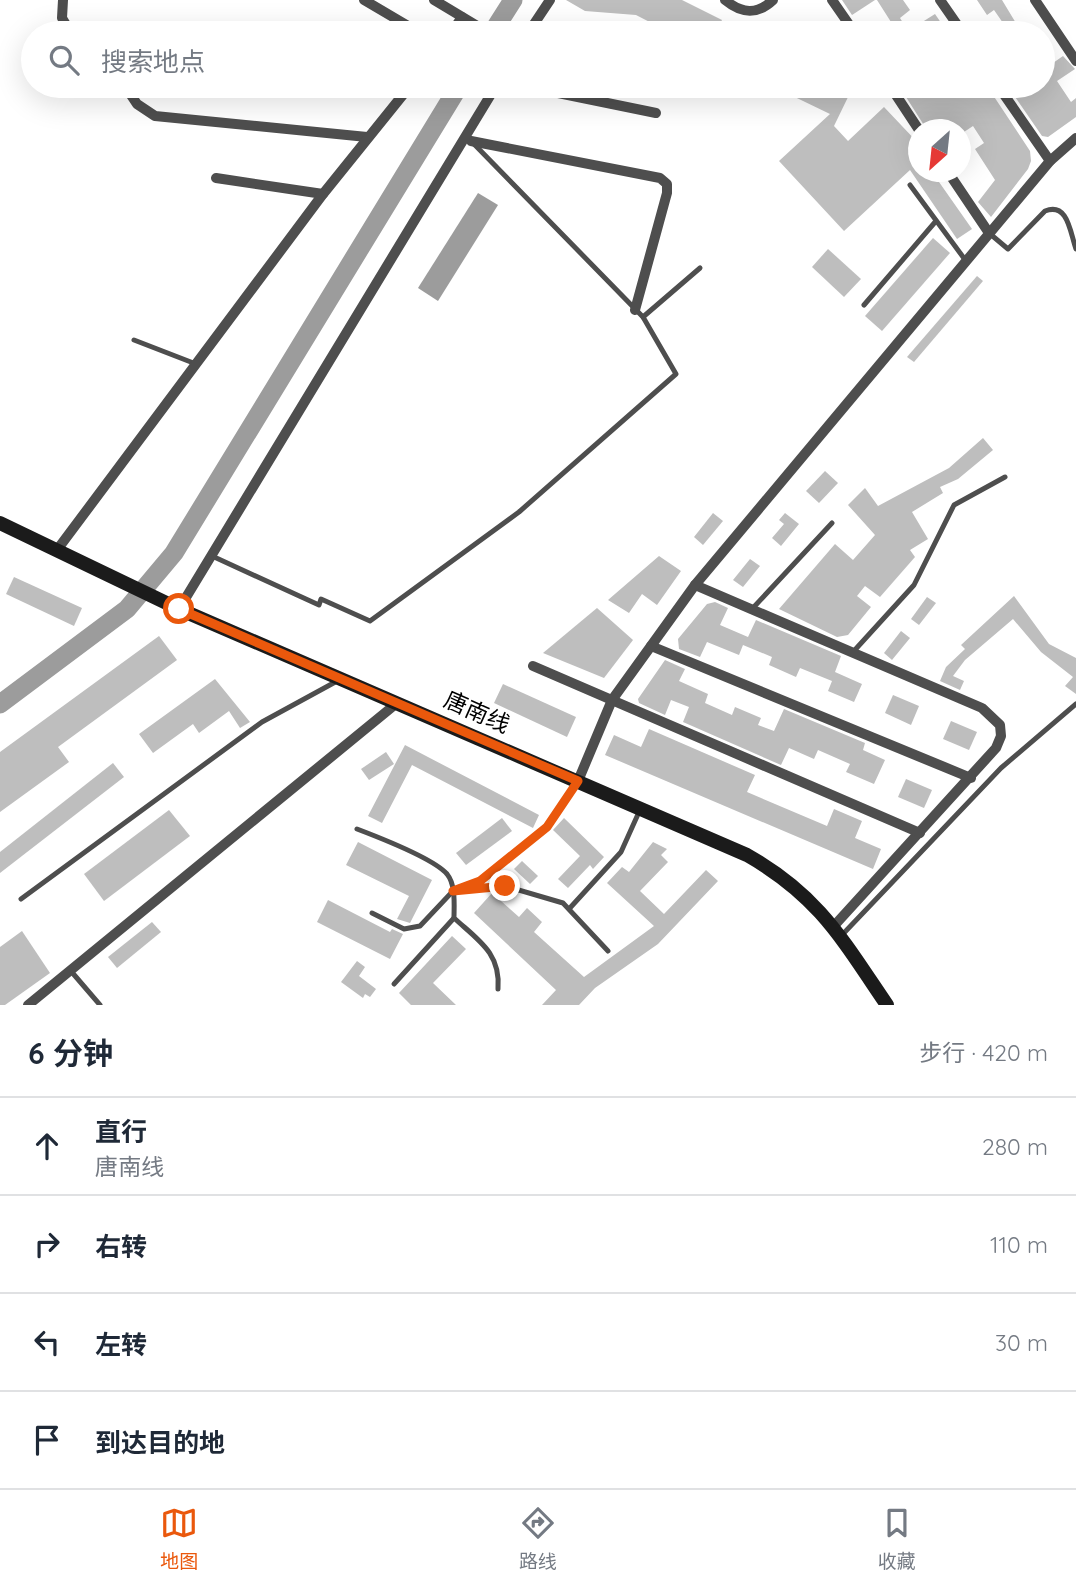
<!DOCTYPE html>
<html lang="zh">
<head>
<meta charset="utf-8">
<style>
  :root { --surface:#fff; --page:#f2f2f3; --text:#1f2937; --muted:#747a83; --line:#e0e1e3; --accent:#ea580c }
  body { margin:0; font-family:Quicksand,"Noto Sans SC",sans-serif; background:var(--page); color:var(--text) }
  .compass { position:absolute; left:908px; top:119px; width:63px; height:63px; border-radius:50%; background:var(--surface); box-shadow:0 7px 28px #0002; rotate:207deg }
  .stop { position:absolute; width:21px; height:21px; margin:-16px; border:5px solid #ea580c; border-radius:50%; background:#fff }
  .stop.end { background:#ea580c; border-color:#fff; box-shadow:0 2px 7px #0008 }
  .list { margin:0; padding:0; list-style:none }
  h2 { display:flex; justify-content:space-between; align-items:center; height:91px; margin:0; padding:0 28px; font-size:30px }
  h2 small { font-size:23px; font-weight:400; color:var(--muted) }
  .list li { display:grid; grid-template-columns:46px 1fr auto; gap:21px; align-items:center; box-sizing:border-box; height:98px; padding:0 28px; border-top:2px solid var(--line) }
  .list b { display:block; font-size:26px; white-space:nowrap }
  .list p { margin:0; font-size:23px; white-space:nowrap; color:var(--muted) }
  .list em { font-size:23px; font-style:normal; color:var(--muted) }
  .icon { flex:none; width:38px; height:38px; fill:none; stroke:currentColor; stroke-width:2; stroke-linecap:round; stroke-linejoin:round }
  .map { position:relative; flex:none; width:1076px; height:1005px; overflow:hidden }
  .search { position:absolute; background:var(--surface); box-shadow:0 7px 28px #0002; left:21px; right:21px; top:21px; height:77px; display:flex; align-items:center; gap:18px; box-sizing:border-box; padding:0 24px; border-radius:38px; color:var(--muted); font-size:26px }
  .sheet { height:483px; background:var(--surface) }
  nav { display:flex; justify-content:space-around; align-items:center; box-sizing:border-box; height:98px; border-top:2px solid var(--line); background:var(--surface); font-size:19px; color:var(--muted) }
  nav a { display:grid; justify-items:center; gap:4px }
  nav .on { color:var(--accent) }
  .map>svg:first-child { display:block }
  .water { fill:#9c9c9c }
  .lines { fill:none; stroke-linecap:round; stroke-linejoin:round }
  .river { stroke:#9c9c9c; stroke-width:19 }
  .building { fill:#bebebe }
  .lane { stroke:#4e4e4e; stroke-width:5 }
  .street { stroke:#4e4e4e; stroke-width:10 }
  .secondary { stroke:#1b1b1b; stroke-width:14 }
  .route { stroke:#ea580c; stroke-width:9 }
  .labels { text-anchor:middle; stroke-width:5; stroke-linejoin:round; paint-order:stroke }
  .street-label { font-size:23px; fill:#000; stroke:#fff }
</style>
</head>
<body>
<div class="map">
<svg width="1076" height="1005" viewBox="0 0 1076 1005">
  <rect width="100%" height="100%" fill="#fff"/>
  <polygon class="water" points="478,193 498,205 438,301 418,288"/>
  <g class="lines">
    <g class="river">
      <polyline points="492,33 513,0"/>
      <polyline points="0,704 127,609 174,553 459,86"/>
    </g>
  </g>
  <g class="building">
    <polygon points="566,0 682,0 722,20 715,33 671,33 636,15 585,11"/>
    <polygon points="842,0 875,0 852,15"/>
    <polygon points="877,0 903,0 910,10 900,18 908,31 935,14 948,33 898,33"/>
    <polygon points="977,0 1002,0 1022,33 1010,33 994,10 987,15"/>
    <polygon points="1063,56 1075,69 1057,81 1071,102 1076,98 1076,117 1048,137 1042,136 1011,91 1019,86 1043,86 1043,70"/>
    <polygon points="772,86 830,86 849,95 834,126 848,141 884,107 919,144 919,172 932,172 972,229 957,239 910,170 844,231 779,161 830,114"/>
    <polygon points="899,86 987,86 1030,151 1031,161 1028,169 991,217 978,202 995,180 975,149 984,143 973,126 961,134 961,130 927,130"/>
    <polygon points="933,238 950,253 882,331 865,316"/>
    <polygon points="828,249 861,279 844,297 812,267"/>
    <polygon points="977,276 983,281 914,362 907,357"/>
    <polygon points="983,438 993,450 958,479 940,487 943,493 912,512 928,539 910,550 915,557 880,597 865,586 857,596 871,607 848,635 837,637 779,609 835,544 853,560 875,535 848,505 865,488 878,506 949,468"/>
    <polygon points="825,471 838,483 819,503 806,491"/>
    <polygon points="713,513 723,521 703,545 694,537"/>
    <polygon points="785,513 799,524 781,546 772,538 784,524 779,520"/>
    <polygon points="659,556 681,571 657,605 642,594 629,613 608,600"/>
    <polygon points="750,559 760,566 743,587 733,580"/>
    <polygon points="14,577 82,608 74,626 6,594"/>
    <polygon points="1014,596 1049,644 1076,658 1076,694 1065,686 1073,677 1041,652 1013,619 965,660 953,676 964,681 960,690 940,681 946,667 965,649 961,645"/>
    <polygon points="927,597 936,603 919,625 911,619"/>
    <polygon points="715,602 728,608 720,625 748,637 756,620 841,656 835,672 862,684 854,702 828,691 832,681 800,668 796,677 769,665 772,657 743,645 739,655 707,642 700,657 679,649 678,639 707,604"/>
    <polygon points="597,608 633,640 604,678 543,653"/>
    <polygon points="901,631 910,638 892,660 884,653"/>
    <polygon points="159,636 177,660 58,747 69,762 0,812 0,752"/>
    <polygon points="665,660 685,669 679,681 708,694 705,703 732,715 735,707 761,718 758,725 774,731 784,709 865,743 863,750 885,760 874,784 846,772 850,764 818,750 814,759 789,748 781,765 683,722 689,707 671,700 665,715 639,703 638,699"/>
    <polygon points="215,679 250,722 240,728 229,711 199,733 193,724 153,753 139,734"/>
    <polygon points="503,684 576,717 567,737 494,703"/>
    <polygon points="893,695 919,706 911,725 885,713"/>
    <polygon points="951,721 977,732 969,750 943,739"/>
    <polygon points="649,729 755,775 747,792 827,826 834,809 862,821 855,838 881,849 873,869 605,755 614,735 641,747"/>
    <polygon points="405,745 539,815 533,828 412,765 382,823 368,816"/>
    <polygon points="386,752 394,764 369,780 361,769"/>
    <polygon points="113,763 124,777 0,873 0,852"/>
    <polygon points="906,779 932,790 924,808 898,797"/>
    <polygon points="169,810 190,836 104,901 84,874"/>
    <polygon points="502,818 512,831 466,865 456,853"/>
    <polygon points="564,818 604,857 593,869 590,865 568,888 558,879 580,856 553,830"/>
    <polygon points="358,842 432,880 410,923 397,919 409,896 346,865"/>
    <polygon points="653,842 667,849 661,855 668,862 640,891 664,914 706,870 718,881 658,944 595,988 579,1005 542,1005 556,990 474,913 492,893 519,917 527,908 542,922 534,932 584,977 654,926 607,883 622,867 629,872"/>
    <polygon points="522,861 538,876 530,884 514,869"/>
    <polygon points="328,900 390,932 392,929 403,934 390,959 317,922"/>
    <polygon points="152,922 161,932 117,968 108,957"/>
    <polygon points="22,931 50,973 5,1005 0,1005 0,947"/>
    <polygon points="452,936 466,949 433,983 456,1005 411,1005 399,993"/>
    <polygon points="357,961 365,967 359,976 376,989 370,997 365,994 363,998 341,982"/>
  </g>
  <g class="lines">
    <g class="lane">
      <polyline points="910,185 966,261"/>
      <path d="M989 233 1008 249 1045 211C1068 202 1070 232 1076 249"/>
      <polyline points="864,305 936,221"/>
      <polyline points="643,317 700,268"/>
      <polyline points="134,340 196,364"/>
      <polyline points="212,556 319,605 321,599 370,621 519,512 676,374 643,317 473,143"/>
      <polyline points="752,609 832,523"/>
      <polyline points="853,652 914,585 954,505 1005,477"/>
      <path d="M357 829C378 837 433 858 447 874 456 885 454 905 454 918 478 940 501 953 498 989"/>
      <polyline points="460,890 505,886 563,903 608,951"/>
      <polyline points="21,899 262,722 339,680"/>
      <polyline points="569,909 621,852 639,812"/>
      <polyline points="372,913 404,929 420,926 453,891 480,881 547,827 576,784"/>
      <polyline points="842,935 1001,768 1076,704"/>
      <polyline points="70,970 100,1005"/>
      <polyline points="394,984 454,918"/>
    </g>
    <g class="street">
      <polyline points="63,0 62,18 71,33"/>
      <polyline points="364,0 420,33"/>
      <polyline points="434,0 489,33"/>
      <path d="M725 0C742 14 757 15 773 0"/>
      <polyline points="832,0 855,33"/>
      <polyline points="940,0 963,33"/>
      <polyline points="1035,0 1076,61"/>
      <polyline points="532,28 568,33"/>
      <polyline points="451,33 462,17"/>
      <polyline points="528,33 550,0"/>
      <polyline points="572,33 603,31"/>
      <polyline points="125,86 137,104 155,116 367,137"/>
      <polyline points="524,86 656,113"/>
      <polyline points="890,86 919,130"/>
      <polyline points="998,86 1050,161"/>
      <polyline points="471,141 660,178 667,184 667,193 635,310"/>
      <polyline points="948,172 989,233"/>
      <polyline points="216,178 323,194"/>
      <polyline points="57,550 323,194 410,86"/>
      <polyline points="695,585 982,708 1000,725 1001,736 996,748 833,927"/>
      <polyline points="179,609 496,86"/>
      <polyline points="651,646 971,778"/>
      <polyline points="533,666 920,833"/>
      <polyline points="578,781 612,700 695,585 1050,161 1076,138"/>
      <polyline points="28,1005 397,703"/>
    </g>
    <path class="secondary" d="M0 523 179 609 747 855C819 896 842 939 887 1005"/>
  </g>
  <g class="lines">
    <polyline class="route" points="179,609 578,781 547,827 480,881 453,891 505,886"/>
  </g>
  <g class="labels">
    <g class="street-label">
      <text transform="translate(477 712) rotate(24)" y="8">唐南线</text>
    </g>
  </g>
</svg>
<svg class="compass" viewBox="-18 -18 36 36"><path d="M0-13l5 13h-10z" fill="#e53935"/><path d="M0 13l5-13h-10z" fill="#747a83"/></svg>
<div class="stop" style="left:179px;top:609px"></div>
<div class="stop end" style="left:505px;top:886px"></div>
<div class="search"><svg class="icon" aria-label="search" viewBox="0 0 24 24"><circle cx="10" cy="10" r="6"/><path d="M15 15l6 6"/></svg>搜索地点</div>
</div>
<section class="sheet">
<h2>6 分钟<small>步行 · 420 m</small></h2>
<ul class="list">
<li><svg class="icon" aria-label="ahead" viewBox="0 0 24 24"><path d="M12 20V5M6 11l6-6 6 6"/></svg><div><b>直行</b><p>唐南线</p></div><em>280 m</em></li>
<li><svg class="icon" aria-label="right" viewBox="0 0 24 24"><path d="M7 20v-9h11M14 6l5 5-5 5"/></svg><div><b>右转</b></div><em>110 m</em></li>
<li><svg class="icon" aria-label="left" viewBox="0 0 24 24"><path d="M17 20v-9H6M10 6l-5 5 5 5"/></svg><div><b>左转</b></div><em>30 m</em></li>
<li><svg class="icon" aria-label="arrive" viewBox="0 0 24 24"><path d="M6 21V4h12l-3 4 3 4H6"/></svg><div><b>到达目的地</b></div></li>
</ul>
</section>
<nav>
<a class="on"><svg class="icon" aria-label="map" viewBox="0 0 24 24"><path d="M3 6l6-2 6 2 6-2v14l-6 2-6-2-6 2zM9 4v14M15 6v14"/></svg>地图</a>
<a><svg class="icon" aria-label="directions" viewBox="0 0 24 24"><path d="M12 3l9 9-9 9-9-9zM9 14v-3h6M13 9l2 2-2 2"/></svg>路线</a>
<a><svg class="icon" aria-label="saved" viewBox="0 0 24 24"><path d="M7 4h10v16l-5-4-5 4z"/></svg>收藏</a>
</nav>
</body>
</html>
